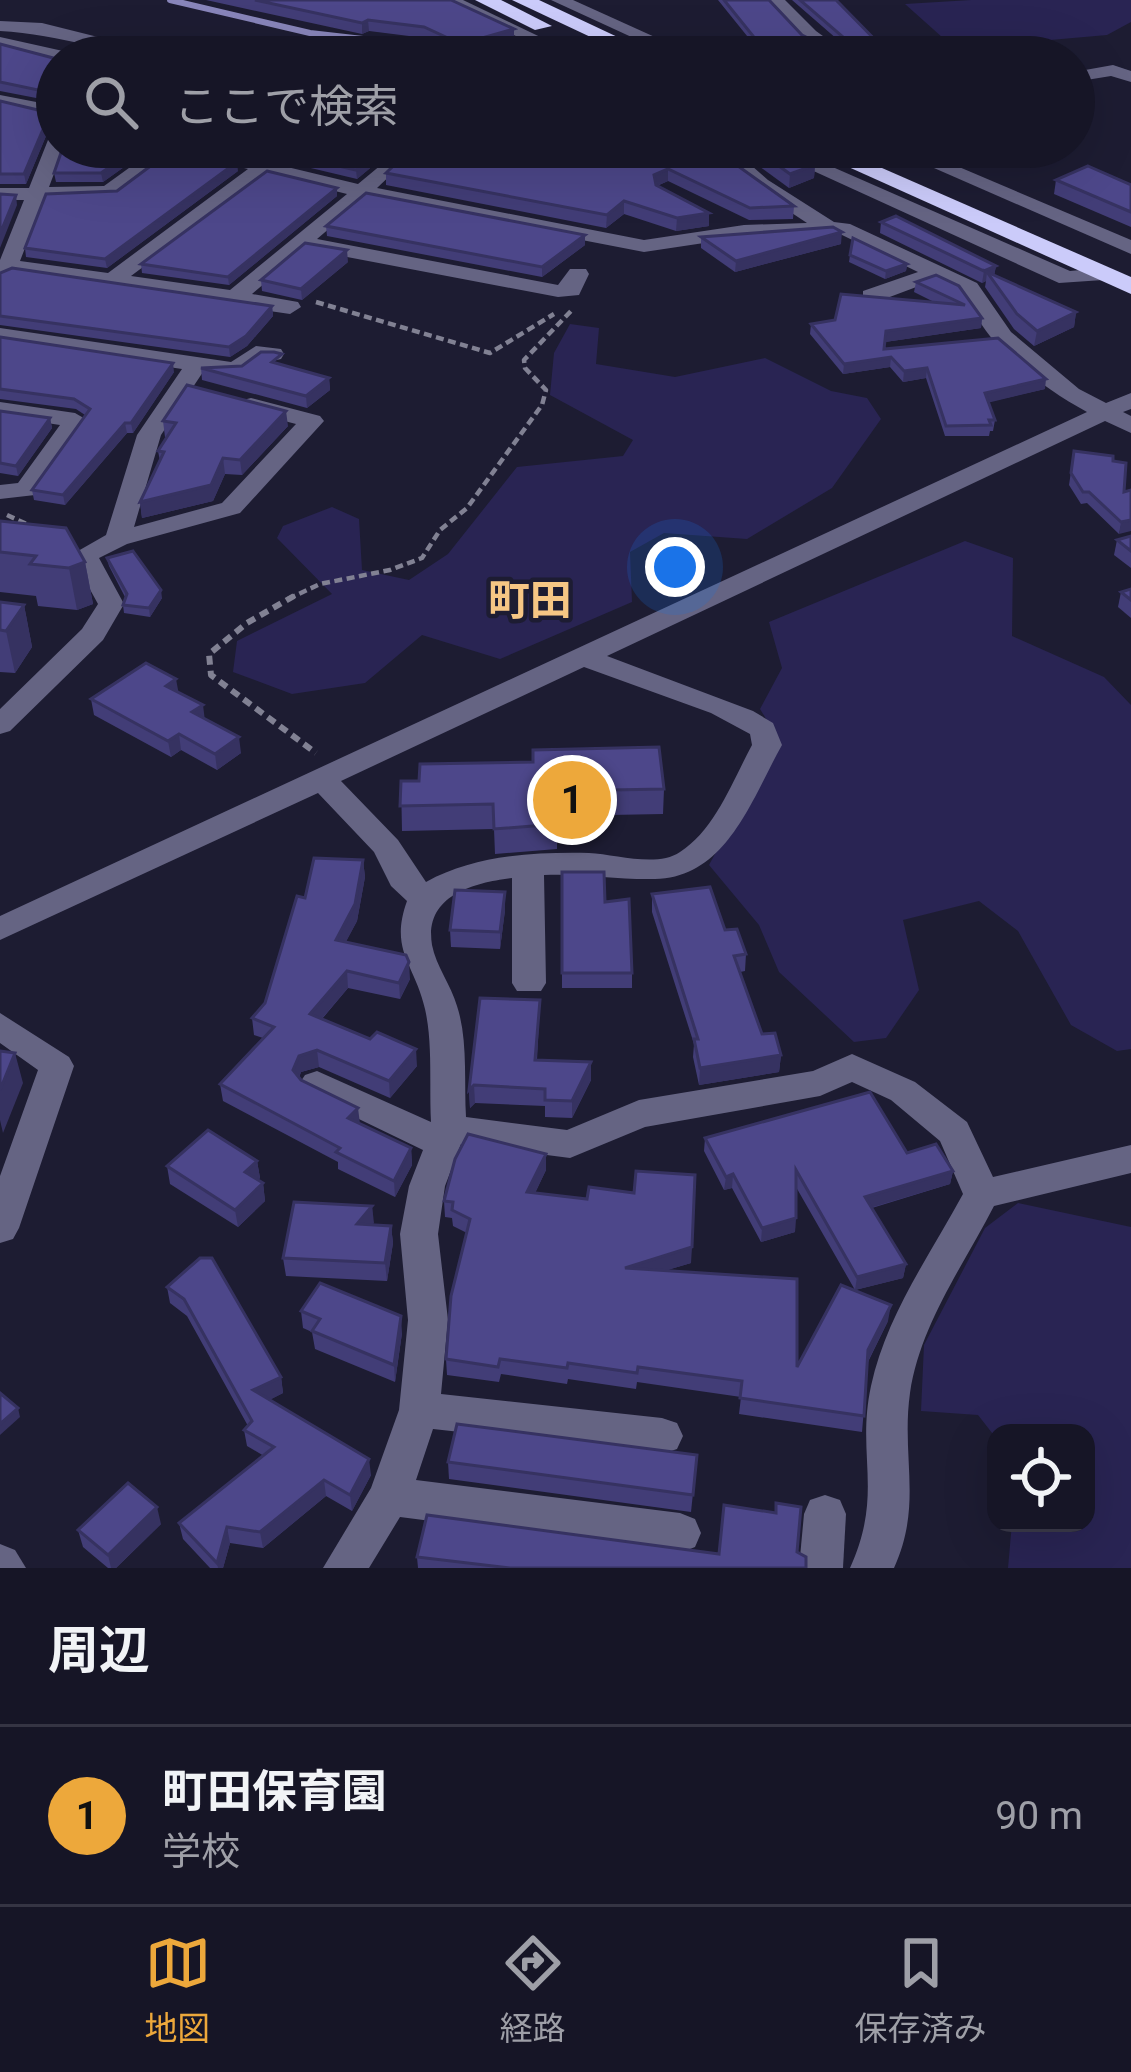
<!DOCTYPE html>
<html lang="ja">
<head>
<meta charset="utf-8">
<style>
  :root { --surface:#161526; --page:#232232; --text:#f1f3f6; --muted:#9e9fa7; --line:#353443; --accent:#eda83b }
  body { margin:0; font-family:Roboto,"Noto Sans JP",sans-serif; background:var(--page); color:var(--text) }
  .controls { position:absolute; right:36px; bottom:36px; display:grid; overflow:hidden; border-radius:24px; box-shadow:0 12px 48px #0002 }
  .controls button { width:108px; height:108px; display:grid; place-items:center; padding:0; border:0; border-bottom:3px solid var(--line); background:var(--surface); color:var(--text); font:60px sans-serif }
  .you { position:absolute; left:675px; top:567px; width:42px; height:42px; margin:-30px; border:9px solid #fff; border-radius:50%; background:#1a73e8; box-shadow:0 0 0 18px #1a73e833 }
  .badge { display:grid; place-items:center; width:78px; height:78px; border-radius:50%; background:var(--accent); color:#111; font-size:39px; font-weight:700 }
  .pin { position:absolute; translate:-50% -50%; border:6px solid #fff; box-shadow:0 3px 12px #0006 }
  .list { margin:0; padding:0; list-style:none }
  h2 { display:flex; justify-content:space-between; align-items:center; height:156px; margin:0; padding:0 48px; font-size:51px }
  h2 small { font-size:39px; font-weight:400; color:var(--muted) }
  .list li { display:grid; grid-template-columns:78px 1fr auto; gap:36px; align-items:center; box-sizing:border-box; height:180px; padding:0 48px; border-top:3px solid var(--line) }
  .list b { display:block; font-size:45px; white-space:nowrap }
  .list p { margin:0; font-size:39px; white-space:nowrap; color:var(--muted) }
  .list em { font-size:39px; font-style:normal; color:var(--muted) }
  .icon { flex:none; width:66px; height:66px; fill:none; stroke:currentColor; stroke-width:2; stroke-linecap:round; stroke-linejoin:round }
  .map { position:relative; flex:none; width:1131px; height:1568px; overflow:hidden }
  .search { position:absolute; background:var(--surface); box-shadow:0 12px 48px #0002; left:36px; right:36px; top:36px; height:132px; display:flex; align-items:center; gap:30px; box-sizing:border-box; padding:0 42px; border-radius:66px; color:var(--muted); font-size:45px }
  .sheet { height:336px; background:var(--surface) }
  nav { display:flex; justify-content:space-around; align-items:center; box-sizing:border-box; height:168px; border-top:3px solid var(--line); background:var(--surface); font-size:33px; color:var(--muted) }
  nav a { display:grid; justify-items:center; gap:6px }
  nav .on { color:var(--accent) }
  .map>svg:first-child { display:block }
  .green { fill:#292453 }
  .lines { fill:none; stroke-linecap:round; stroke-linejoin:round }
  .stream { stroke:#8885ba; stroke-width:6 }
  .path-far1 { stroke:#818193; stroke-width:4.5; stroke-dasharray:8 4.5; stroke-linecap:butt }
  .path { stroke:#818193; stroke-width:6; stroke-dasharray:9 6; stroke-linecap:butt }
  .minor { fill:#656483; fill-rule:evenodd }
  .highway { fill:#cbcbfa; fill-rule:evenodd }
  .wall { fill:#423d77 }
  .shaded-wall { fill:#363261 }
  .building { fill:#4d478a; stroke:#363261; stroke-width:3 }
  .labels { text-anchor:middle; stroke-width:9; stroke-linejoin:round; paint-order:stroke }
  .quarter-label { font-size:42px; font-weight:bold; fill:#f6c684; stroke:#1d1c32 }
</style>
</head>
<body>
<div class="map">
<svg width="1131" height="1568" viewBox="0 0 1131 1568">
  <rect width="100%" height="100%" fill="#1d1c32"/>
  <g class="green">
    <polygon points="971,0 1131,0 1131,22 1107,35 972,47 952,46 905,4"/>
    <polygon points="570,324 599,328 596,364 675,377 765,358 831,391 867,398 881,419 832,488 747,539 664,533 630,552 632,602 500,659 422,635 365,683 292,694 233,672 237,641 332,594 277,538 283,526 332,507 359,519 362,570 409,580 448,554 517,467 623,456 633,440 550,395 554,353"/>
    <polygon points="965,541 1013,558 1012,636 1104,677 1131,705 1131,1049 1117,1051 1071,1025 1018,931 979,901 903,920 919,990 886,1038 854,1042 779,972 759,925 709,865 778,738 760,709 782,668 769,622"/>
    <polygon points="1018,1203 1131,1227 1131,1568 1008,1568 1012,1523 1086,1523 1086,1433 996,1433 996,1438 978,1415 921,1411 924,1345 985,1228"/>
  </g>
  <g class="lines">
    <polyline class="stream" points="170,0 310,33 363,39 411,57"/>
    <g class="path-far1">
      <polyline points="316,302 490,353 554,314"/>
      <polyline points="7,515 33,527"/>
      <polyline points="288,599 320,584 390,570 422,558 440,530 467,508 542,405 546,390 525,368 524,360 571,311"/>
    </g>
    <polyline class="path" points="294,596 247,623 209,654 211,675 316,753"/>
    <g class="minor">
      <polygon points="441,0 463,0 582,57 559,57"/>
      <polygon points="551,0 573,0 699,57 675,57"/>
      <path d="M768 0H785L816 31 852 57C815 57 790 27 768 0Z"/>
      <path d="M0 21 42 23 178 57C117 57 60 34 0 31Z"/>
      <polygon points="0,37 72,53 75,57 57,60 0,47"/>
      <polygon points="1113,65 1131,71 1131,82 1111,76 1074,82 1074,72"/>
      <polygon points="0,95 57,106 57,118 0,105"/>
      <path d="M57 134V147H64L49 187 104 186 158 147H204L358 184 399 150 396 147H420L377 188 644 240 744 225 807 223 754 188 722 160 696 147 736 152 768 180 834 222 850 224 977 283 1011 332 1079 389 1106 403 1131 393V409L1123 412 1131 416V433L1105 421 607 656 753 711 773 723 782 745C752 798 727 878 655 879 618 880 581 873 544 875L546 983 541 991H517L512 983V878C472 883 424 896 432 945 436 966 451 985 457 1006 468 1039 464 1082 466 1117L567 1130 639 1100 813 1071 852 1054 915 1082 967 1122 993 1177 1131 1145V1173L994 1206C963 1266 920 1325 910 1393 901 1458 923 1504 894 1568H850C884 1493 856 1456 871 1386 886 1316 930 1255 963 1194L940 1141 891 1100 852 1082 820 1096 645 1127 570 1158 461 1144 445 1186 438 1234 448 1320 441 1394 662 1418 677 1423 683 1436 677 1449 662 1454 433 1429 416 1480 680 1513 695 1519 701 1533 695 1547 680 1553 400 1517 369 1568H323L371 1488 399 1410 408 1320 400 1234 409 1186 423 1150 305 1093 299 1084 305 1075 317 1071 431 1122C429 1086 433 1044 425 1009 415 964 389 951 407 901L391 886 374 852 318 793 0 940V916L1087 412C1054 394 1019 369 994 341 969 311 973 298 935 280L879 301H863V291L918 272 840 234 744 237 644 252 365 198 317 239 558 285 570 269H586L589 274 579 295 558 297 305 249 252 294 298 302 301 307 290 314 13 273 0 281V260L24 200H0V188H29L48 140ZM176 151 248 169 108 273 20 261 44 199 116 196ZM267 174 347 194 230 290 131 276ZM584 667 711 713 750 734 752 745C733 780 715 830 680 852 657 868 615 854 589 853 534 852 475 855 426 882L398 840 341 781Z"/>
      <polygon points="761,147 787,147 1070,271 1103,268 1114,274 1103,280 1059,283"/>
      <polygon points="886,147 912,147 1131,240 1131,254"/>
      <path d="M0 328 231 362 256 346 281 349 284 354 281 359C243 366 248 377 203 372L161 435 134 527 222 503 296 424 243 410V400L251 398 320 416 324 421 240 513 127 544 99 558 124 604 103 640 10 731 0 734V709L82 629 98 604 71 555 106 535 137 435 182 369 0 342Z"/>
      <polygon points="0,402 75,413 87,420 35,495 0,499 0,485 18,483 60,425 0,416"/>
      <polygon points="0,1013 69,1057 74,1066 19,1228 13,1239 0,1243 0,1176 38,1070 0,1043"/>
      <polygon points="825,1495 840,1500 846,1514 843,1568 799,1568 804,1514 810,1500"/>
      <polygon points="0,1544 15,1550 26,1568 0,1568"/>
    </g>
    <g class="highway">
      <polygon points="475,0 501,0 552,26 535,30"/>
      <polygon points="512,0 539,0 660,57 633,57"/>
      <polygon points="804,147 834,147 1131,277 1131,294"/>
    </g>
  </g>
  <g class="wall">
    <polygon points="206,0 451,0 514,29 514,40 461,56 425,38 369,31 362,34"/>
    <polygon points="718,0 769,0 802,35 838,53 853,53 792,0 836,0 892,57 907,57 764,57"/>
    <polygon points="0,44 57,59 57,102 0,91"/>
    <polygon points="0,101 46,136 26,184 0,184"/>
    <polygon points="63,147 152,147 103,182 56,182 54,173"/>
    <polygon points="223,147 386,147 387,154 357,179"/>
    <polygon points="920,147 980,147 951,158"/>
    <polygon points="632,149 794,206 793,219 749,220 668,181 657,186 709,213 709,226 676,231 624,214 606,228 386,185 386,173 421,150 614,166"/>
    <polygon points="757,150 815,165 814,178 789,188 756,164"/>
    <polygon points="238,171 107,268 26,257 25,248 117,191"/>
    <polygon points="1056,180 1131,185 1131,227 1054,194"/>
    <polygon points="337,188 337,196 229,285 142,273 141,264"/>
    <polygon points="881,222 996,266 994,275 1076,312 1074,327 1034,346 1014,329 985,287 986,281 982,283 880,233"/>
    <polygon points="326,226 585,245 542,277 327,236"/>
    <polygon points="701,237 841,244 735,272 701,248"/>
    <polygon points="850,255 907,264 906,271 885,279 849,262"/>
    <polygon points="348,262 302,300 262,291 261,280"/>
    <polygon points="0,273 272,306 273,316 247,346 230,357 0,325"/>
    <polygon points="936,275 982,318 981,328 885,342 884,349 1045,389 988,402 995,420 993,431 990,431 989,436 945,436 926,378 903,382 890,367 843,374 810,334 811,324 936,303 914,292 916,282"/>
    <polygon points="0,337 174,372 133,433 127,433 65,505 34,500 32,490 85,415 76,409 0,399"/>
    <polygon points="283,365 329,378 330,390 307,408 202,380 201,368"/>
    <polygon points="0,411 50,418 52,428 18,476 0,473"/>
    <polygon points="163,421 288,426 242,475 225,474 213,501 142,518 140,502 160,461 158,451 167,437 165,437"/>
    <polygon points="1074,451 1113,461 1124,492 1130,489 1119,534 1087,503 1081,504 1069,485"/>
    <polygon points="0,521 85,562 93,604 77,610 38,606 36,596 0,592"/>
    <polygon points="1131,536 1131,568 1114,555 1117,540"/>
    <polygon points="107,558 162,598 150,617 124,613 123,605 125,597 109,566"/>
    <polygon points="1131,589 1131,618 1118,607 1121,592"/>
    <polygon points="0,602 24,605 32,647 15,673 0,672"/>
    <polygon points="178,692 241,753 217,770 181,750 171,757 94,715 91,699"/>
    <polygon points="401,781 664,789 663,814 557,816 557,849 495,854 494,829 402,831"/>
    <polygon points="363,860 365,877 357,921 345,943 410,979 400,999 348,988 322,1019 417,1066 390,1098 319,1067 301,1072 299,1078 360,1124 411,1148 412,1165 395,1197 338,1169 338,1162 223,1101 220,1084 263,1038 254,1035 252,1018 265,1003 305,898"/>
    <polygon points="562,872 605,902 632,973 632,988 562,988"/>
    <polygon points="652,894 725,930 746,954 745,971 740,972 762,1034 781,1055 779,1072 699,1085 693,1057 694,1044 652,912"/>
    <polygon points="505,910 500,949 451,947 450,930"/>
    <polygon points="540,1000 537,1060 591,1080 572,1118 545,1117 545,1106 475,1103 470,1108 469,1090"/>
    <polygon points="705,1138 907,1153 953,1171 950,1184 872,1208 906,1264 903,1278 855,1290 796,1187 795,1232 761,1242 732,1188 724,1190 704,1151"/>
    <polygon points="546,1154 546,1170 535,1193 691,1263 667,1270 797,1367 888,1321 868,1362 862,1432 739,1414 741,1397 637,1382 636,1389 568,1379 567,1384 501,1374 499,1382 447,1375 446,1359 467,1233 453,1226 452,1218 445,1217 444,1201"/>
    <polygon points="257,1161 260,1178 258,1180 263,1183 265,1201 238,1227 170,1184 167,1166"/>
    <polygon points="372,1206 373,1225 391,1226 393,1243 387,1281 286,1276 283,1258"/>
    <polygon points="167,1287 281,1377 283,1393 269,1400 371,1475 352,1511 326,1496 263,1548 230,1543 223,1568 210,1568 183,1539 179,1523 264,1456 247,1446 244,1430 248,1426 187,1316 170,1303"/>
    <polygon points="301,1311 402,1333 395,1382 315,1349 312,1332 303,1328"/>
    <polygon points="697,1455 691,1512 449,1479 448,1462"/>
    <polygon points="161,1524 116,1568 108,1568 83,1547 78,1530"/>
    <polygon points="797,1552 806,1568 418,1568 417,1557"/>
  </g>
  <g class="shaded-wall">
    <polygon points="368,20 369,31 362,34 362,23"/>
    <polygon points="514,29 514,40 461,56 461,44"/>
    <polygon points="56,121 57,130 46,136 26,184 24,174 44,127"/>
    <polygon points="138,147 152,147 103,182 101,173"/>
    <polygon points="384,147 386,147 387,154 357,179 356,170"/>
    <polygon points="961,147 980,147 951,158 952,151"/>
    <polygon points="237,162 238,171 107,268 105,259"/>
    <polygon points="815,165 814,178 789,188 790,174"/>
    <polygon points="668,169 668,181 654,187 654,175"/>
    <polygon points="337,188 337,196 229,285 228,277"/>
    <polygon points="16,195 17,205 0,248 0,234"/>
    <polygon points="624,201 624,214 606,228 607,215"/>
    <polygon points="709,213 709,226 676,231 677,218"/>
    <polygon points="842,232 841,244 735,272 736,261"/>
    <polygon points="585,235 585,245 542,277 542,267"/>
    <polygon points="347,250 348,262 302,300 301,289"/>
    <polygon points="907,264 906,271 885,279 886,271"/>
    <polygon points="996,266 994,277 987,272 986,281 982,283 984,271"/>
    <polygon points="272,306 273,316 247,346 230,357 229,347"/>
    <polygon points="1076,312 1074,327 1034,346 1037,331"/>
    <polygon points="982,318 981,328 885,342 886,331"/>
    <polygon points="891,357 890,367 843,374 844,364"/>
    <polygon points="173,363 174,372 133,433 131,423"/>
    <polygon points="927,368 926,378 903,382 904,371"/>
    <polygon points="329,378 330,390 307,408 306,396"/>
    <polygon points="1046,379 1045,389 983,404 985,393"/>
    <polygon points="286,411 288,426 242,475 240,460"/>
    <polygon points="50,418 52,428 18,476 16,466"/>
    <polygon points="125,423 127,433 65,505 63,495"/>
    <polygon points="223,458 225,474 213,501 142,518 140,502"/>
    <polygon points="1131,520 1131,531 1119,534 1121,522"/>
    <polygon points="85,562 93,604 77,610 69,568"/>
    <polygon points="161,590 162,598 150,617 149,608"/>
    <polygon points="24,605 32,647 15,673 6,631"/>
    <polygon points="176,679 179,695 166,686"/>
    <polygon points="203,705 205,721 192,712"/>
    <polygon points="179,734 181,750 171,757 168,741"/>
    <polygon points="239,737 241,753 217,770 215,754"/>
    <polygon points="363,860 365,877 357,921 338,957 336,940"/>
    <polygon points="505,892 505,910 500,949 500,932"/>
    <polygon points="409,962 410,979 400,999 399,983"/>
    <polygon points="347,971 348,988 312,1030 310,1014"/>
    <polygon points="416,1049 417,1066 390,1098 389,1081"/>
    <polygon points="317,1050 319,1067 301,1072 295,1087 293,1070 299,1056"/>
    <polygon points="15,1053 23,1083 3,1133 0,1120 0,1090"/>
    <polygon points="781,1055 779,1072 699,1085 700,1068"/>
    <polygon points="591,1062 591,1080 572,1118 572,1101"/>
    <polygon points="474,1085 475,1103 470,1108 469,1090"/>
    <polygon points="358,1108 360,1124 348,1118"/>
    <polygon points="411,1148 412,1165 395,1197 394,1181"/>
    <polygon points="546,1154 546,1170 528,1208 527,1192"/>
    <polygon points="257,1161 260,1178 248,1190 245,1172"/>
    <polygon points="953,1171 950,1184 863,1210 865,1197"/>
    <polygon points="733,1174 732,1188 724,1190 726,1177"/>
    <polygon points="263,1183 265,1201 238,1227 235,1210"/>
    <polygon points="372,1206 374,1223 358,1242 357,1224"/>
    <polygon points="796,1218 795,1232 761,1242 762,1228"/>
    <polygon points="391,1226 393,1243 387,1281 385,1263"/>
    <polygon points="692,1247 691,1263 624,1283 625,1268"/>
    <polygon points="906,1264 903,1278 855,1290 857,1277"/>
    <polygon points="891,1305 888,1321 866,1365 868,1350"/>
    <polygon points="401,1316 402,1333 395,1382 394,1365"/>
    <polygon points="281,1377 283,1393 256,1407 253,1390"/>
    <polygon points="18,1408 20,1417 0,1435 0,1424"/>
    <polygon points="369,1459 371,1475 352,1511 350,1495"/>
    <polygon points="324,1480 326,1496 263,1548 260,1532"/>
    <polygon points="157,1507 161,1524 116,1568 111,1568 108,1555"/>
    <polygon points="227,1527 230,1543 223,1568 218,1568 217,1563"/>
  </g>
  <g class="building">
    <polygon points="255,0 451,0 514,29 461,44 424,27 368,20 362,23"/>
    <polygon points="724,0 769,0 802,35 838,53 852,54 857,49 800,0 836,0 892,57 907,57 770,57"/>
    <polygon points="0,44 57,59 57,94 0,82"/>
    <polygon points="1027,52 1036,57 1014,57"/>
    <polygon points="0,101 55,114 57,112 57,123 56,121 44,127 24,174 0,174"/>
    <polygon points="63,147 138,147 101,173 54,173"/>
    <polygon points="176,147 237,162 105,259 25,248 46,194 117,191"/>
    <polygon points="259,147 384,147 356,170"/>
    <polygon points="425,147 442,147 521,158 527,153 555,155 614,166 632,147 702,147 731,161 794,206 750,208 668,169 654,175 656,185 709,213 677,218 624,201 607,215 386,173 412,148 421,150"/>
    <polygon points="765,147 774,147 815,165 790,174 757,150"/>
    <polygon points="1088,166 1131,185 1131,212 1056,180"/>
    <polygon points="267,171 337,188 228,277 141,264"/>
    <polygon points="366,193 585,235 542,267 326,226"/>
    <polygon points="0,194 16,195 0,234"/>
    <polygon points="896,216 996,266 984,271 881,222"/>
    <polygon points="833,227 842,232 736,261 701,237"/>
    <polygon points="853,238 907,264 886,271 850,255"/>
    <polygon points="305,243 347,250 301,289 261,280"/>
    <polygon points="12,268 272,306 246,336 229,347 0,316 0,273"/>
    <polygon points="987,272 1076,312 1037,331 1017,314"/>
    <polygon points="936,275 959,286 982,318 886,331 884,349 998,338 1046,379 985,393 995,420 989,420 991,425 946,426 927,368 904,371 891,357 844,364 811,324 835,320 841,294 965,305 916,282"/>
    <polygon points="0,337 173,363 131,423 125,423 63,495 32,490 90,409 74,399 0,389"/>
    <polygon points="261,352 274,352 282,354 272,362 329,378 306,396 201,368 242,366"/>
    <polygon points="187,385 286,411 240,460 223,458 211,485 140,502 164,452 158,451 176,423 163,421"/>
    <polygon points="0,411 50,418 16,466 0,463"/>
    <polygon points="1074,451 1113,456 1113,461 1126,463 1124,492 1131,490 1131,520 1121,522 1089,492 1083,492 1071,473"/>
    <polygon points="0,521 66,528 85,562 69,568 30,564 36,556 0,552"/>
    <polygon points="1131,536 1131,551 1117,540"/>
    <polygon points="133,551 161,590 149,608 123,605 127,594 107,558"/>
    <polygon points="1131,589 1131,600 1121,592"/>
    <polygon points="0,602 24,605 6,631 0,630"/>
    <polygon points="146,663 176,679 166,686 203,705 192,712 239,737 215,754 179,734 168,741 91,699"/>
    <polygon points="659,747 664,789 556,791 557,824 494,829 493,804 400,806 401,781 419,781 420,764 533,762 533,750"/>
    <polygon points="314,858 363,860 355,904 336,940 406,955 409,962 399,983 347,971 310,1014 370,1039 377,1032 416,1049 389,1081 317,1050 299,1056 293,1070 301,1080 358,1108 348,1118 411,1148 394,1181 336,1152 340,1148 220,1084 274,1027 252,1018 265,1003 297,896 305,898"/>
    <polygon points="562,872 604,872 605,902 629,899 632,973 562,973"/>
    <polygon points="710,887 725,930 737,929 746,954 734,956 762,1034 775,1033 781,1055 700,1068 694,1039 698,1039 652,894"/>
    <polygon points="455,890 505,892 500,932 450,930"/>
    <polygon points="480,998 540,1000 535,1060 591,1062 572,1101 545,1100 545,1089 474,1085 469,1090"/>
    <polygon points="0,1051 15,1053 0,1090"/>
    <polygon points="870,1092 907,1153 936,1144 953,1171 865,1197 906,1264 857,1277 796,1170 796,1218 762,1228 733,1174 726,1177 705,1138"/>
    <polygon points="208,1130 257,1161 245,1172 263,1183 235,1210 167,1166"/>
    <polygon points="468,1134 546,1154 527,1192 587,1199 589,1187 634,1193 636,1171 695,1175 692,1247 625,1268 797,1279 797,1367 841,1285 891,1305 868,1350 864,1416 740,1398 742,1381 638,1367 637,1373 568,1363 567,1368 500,1359 498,1367 446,1359 451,1296 470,1219 452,1210 453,1202 444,1201 455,1159"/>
    <polygon points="294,1202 372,1206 357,1224 391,1226 385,1263 283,1258"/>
    <polygon points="200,1258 212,1258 281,1377 253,1390 369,1459 350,1495 324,1480 260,1532 227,1527 217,1563 179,1523 274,1447 244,1430 252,1421 184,1299 167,1287"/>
    <polygon points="320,1283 401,1316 394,1365 312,1331 320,1319 301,1311"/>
    <polygon points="0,1393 18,1408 0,1424"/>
    <polygon points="457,1424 697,1455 693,1495 448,1462"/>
    <polygon points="128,1483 157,1507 108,1555 78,1530"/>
    <polygon points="776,1503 801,1507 797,1552 806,1557 806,1568 510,1568 417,1557 427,1515 719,1554 724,1505 776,1513"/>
  </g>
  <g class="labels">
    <g class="quarter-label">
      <text x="530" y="615">町田</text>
    </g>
  </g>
</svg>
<div class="controls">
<button><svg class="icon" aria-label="locate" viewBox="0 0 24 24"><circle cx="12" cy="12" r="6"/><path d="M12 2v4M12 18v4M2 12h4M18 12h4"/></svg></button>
</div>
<div class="you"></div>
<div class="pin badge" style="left:572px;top:800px">1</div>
<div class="search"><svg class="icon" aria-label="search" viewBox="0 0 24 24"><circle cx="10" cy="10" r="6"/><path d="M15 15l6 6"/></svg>ここで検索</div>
</div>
<section class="sheet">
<h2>周辺<small></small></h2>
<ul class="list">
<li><span class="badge">1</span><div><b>町田保育園</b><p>学校</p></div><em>90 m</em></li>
</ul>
</section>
<nav>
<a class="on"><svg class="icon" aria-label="map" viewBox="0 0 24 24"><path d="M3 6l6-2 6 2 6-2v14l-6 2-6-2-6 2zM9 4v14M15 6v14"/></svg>地図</a>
<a><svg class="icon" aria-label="directions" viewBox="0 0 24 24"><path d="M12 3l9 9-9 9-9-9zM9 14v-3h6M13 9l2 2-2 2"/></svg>経路</a>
<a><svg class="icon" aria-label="saved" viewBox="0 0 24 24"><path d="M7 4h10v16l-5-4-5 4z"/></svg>保存済み</a>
</nav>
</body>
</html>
